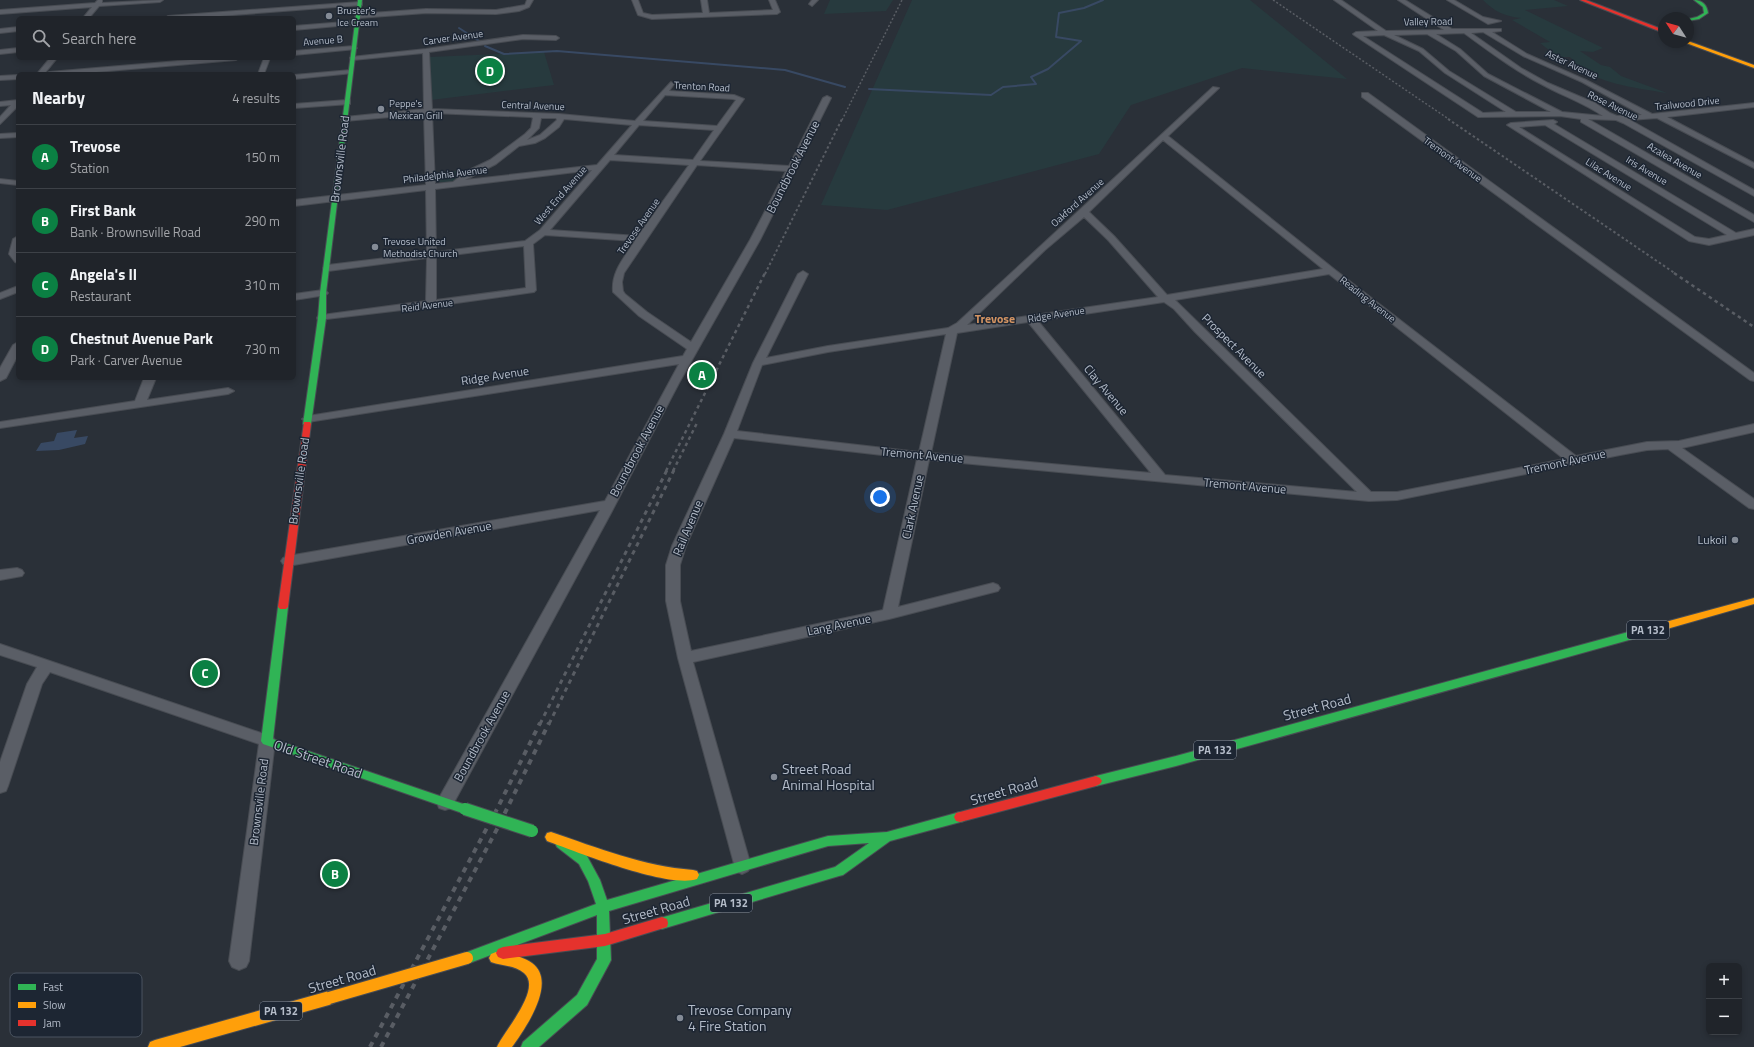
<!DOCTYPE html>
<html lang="en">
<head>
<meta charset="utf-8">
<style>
  :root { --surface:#20242a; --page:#2d3036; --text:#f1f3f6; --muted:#a2a4a8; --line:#3d4147; --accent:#0b8043 }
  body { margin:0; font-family:"Titillium Web",sans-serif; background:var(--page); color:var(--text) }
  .controls { position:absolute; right:12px; bottom:12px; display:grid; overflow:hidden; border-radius:6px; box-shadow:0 2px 6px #0003 }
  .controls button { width:36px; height:36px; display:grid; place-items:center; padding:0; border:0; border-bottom:1px solid var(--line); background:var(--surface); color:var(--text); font:20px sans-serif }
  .compass { position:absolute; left:1658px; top:12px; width:36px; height:36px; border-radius:50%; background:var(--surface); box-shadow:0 2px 6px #0003; rotate:306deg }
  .you { position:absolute; left:880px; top:497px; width:14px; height:14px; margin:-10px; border:3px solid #fff; border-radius:50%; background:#1a73e8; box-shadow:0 0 0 6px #1a73e833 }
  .badge { display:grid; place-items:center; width:26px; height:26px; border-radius:50%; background:var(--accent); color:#fff; font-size:13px; font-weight:700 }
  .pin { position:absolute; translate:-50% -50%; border:2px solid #fff; box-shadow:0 1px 4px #0006 }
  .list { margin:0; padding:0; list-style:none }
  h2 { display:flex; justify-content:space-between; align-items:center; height:52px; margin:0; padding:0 16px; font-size:17px }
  h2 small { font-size:13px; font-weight:400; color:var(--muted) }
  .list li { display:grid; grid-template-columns:26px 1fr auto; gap:12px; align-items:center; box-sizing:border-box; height:64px; padding:0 16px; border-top:1px solid var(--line) }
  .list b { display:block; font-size:15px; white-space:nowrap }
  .list p { margin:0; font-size:13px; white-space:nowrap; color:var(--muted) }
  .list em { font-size:13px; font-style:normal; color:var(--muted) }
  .icon { flex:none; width:22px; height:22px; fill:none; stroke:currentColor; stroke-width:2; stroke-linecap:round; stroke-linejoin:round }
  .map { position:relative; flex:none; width:1754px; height:1047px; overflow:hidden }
  .search { position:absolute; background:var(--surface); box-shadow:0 2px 6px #0003; left:16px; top:16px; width:280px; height:44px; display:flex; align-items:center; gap:10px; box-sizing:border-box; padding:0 14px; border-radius:6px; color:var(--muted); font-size:15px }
  .panel { position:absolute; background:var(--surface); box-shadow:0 2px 6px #0003; left:16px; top:72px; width:280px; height:308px; border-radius:6px }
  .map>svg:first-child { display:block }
  .green { fill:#273a3e }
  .water { fill:#384963 }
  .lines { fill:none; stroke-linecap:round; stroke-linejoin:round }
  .stream { stroke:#384963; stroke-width:2 }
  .street-casing { stroke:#484c53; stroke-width:2 }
  .fast-casing { stroke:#484c53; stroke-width:2 }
  .slow-casing { stroke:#484c53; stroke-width:2 }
  .jam-casing { stroke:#484c53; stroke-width:2 }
  .street { fill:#5a5e66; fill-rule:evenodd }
  .fast { fill:#30b455; fill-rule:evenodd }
  .slow { fill:#ff9f0a; fill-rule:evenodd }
  .jam { fill:#e5322d; fill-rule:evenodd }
  .rail-far4 { stroke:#595d64; stroke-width:1.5; stroke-dasharray:2 2; stroke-linecap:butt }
  .rail-far3 { stroke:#595d64; stroke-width:2; stroke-dasharray:2.5 2.5; stroke-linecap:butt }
  .rail-far2 { stroke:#595d64; stroke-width:2.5; stroke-dasharray:3.5 3.5; stroke-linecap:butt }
  .rail-far1 { stroke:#595d64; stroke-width:3; stroke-dasharray:4.5 4.5; stroke-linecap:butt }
  .rail { stroke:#595d64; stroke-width:4; stroke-dasharray:5.5 5.5; stroke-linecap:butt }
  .fast-bridge-casing { stroke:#484c53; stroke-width:14; stroke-linecap:butt }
  .slow-bridge-casing { stroke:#484c53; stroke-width:14; stroke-linecap:butt }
  .fast-bridge { stroke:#30b455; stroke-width:12 }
  .slow-bridge { stroke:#ff9f0a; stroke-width:12 }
  .poi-dot { fill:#848b96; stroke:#1d2633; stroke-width:1.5 }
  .labels { text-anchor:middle; stroke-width:3; stroke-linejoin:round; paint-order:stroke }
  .far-poi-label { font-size:10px; fill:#b4bcc9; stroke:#1d2633; text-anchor:start }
  .far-street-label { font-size:10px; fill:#b4bcc9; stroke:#1d2633 }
  .shield { fill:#1d2633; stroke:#878f9c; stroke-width:1 }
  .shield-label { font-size:11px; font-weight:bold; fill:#b4bcc9 }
  .street-label { font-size:12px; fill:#b4bcc9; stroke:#1d2633 }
  .far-quarter-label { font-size:12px; font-weight:bold; fill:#d59563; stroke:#1d2633 }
  .poi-label { font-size:12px; fill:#b4bcc9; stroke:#1d2633; text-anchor:end }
  .near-street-label { font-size:14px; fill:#b4bcc9; stroke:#1d2633 }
  .near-poi-label { font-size:14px; fill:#b4bcc9; stroke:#1d2633; text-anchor:start }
  .key { fill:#1d2633; stroke:#4a5360; stroke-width:1 }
  .key-label { font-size:11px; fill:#b4bcc9 }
</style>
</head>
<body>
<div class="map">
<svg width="1754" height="1047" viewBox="0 0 1754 1047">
  <rect width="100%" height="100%" fill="#2a3038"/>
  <g class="green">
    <polygon points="830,0 893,0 886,11 824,14"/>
    <polygon points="912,0 1250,0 1347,79 1242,68 1131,105 1099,154 887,210 821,205"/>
    <path d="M1483 0H1554L1568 6 1525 10 1603 48 1593 52 1580 51 1601 65 1610 67 1621 76 1667 93C1628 87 1603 84 1569 63L1575 62 1570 57H1554L1544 52 1550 51 1540 43 1550 42 1512 20 1521 18C1504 16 1495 12 1483 0Z"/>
    <polygon points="544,52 554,85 431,100 430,57"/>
    <polygon points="460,170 467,172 452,182 435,182 435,174"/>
  </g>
  <polygon class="water" points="77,430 74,438 88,436 85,444 59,450 36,451 41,443 54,441 57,433"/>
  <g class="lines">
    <g class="stream">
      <polyline points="459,28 479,41"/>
      <polyline points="485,46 504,54 557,51 785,70 845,87"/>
      <polyline points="869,89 991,95 1003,87 1036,84 1031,77 1048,69 1081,41 1056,37 1059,13 1084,8 1103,0"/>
    </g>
    <defs>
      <g id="street">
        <polygon points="98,0 102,0 102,3 163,0 160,2 99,6 89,18 83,18 92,7 0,14 0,10 95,3"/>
        <polygon points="527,0 533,0 529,7 519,11 496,14 426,13 358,18 355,16 358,14 426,9 496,10 525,5"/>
        <polygon points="632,0 638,0 643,13 652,15 703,13 701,0 707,0 709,13 773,10 769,0 775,0 780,12 777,14 652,19 638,15"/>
        <polygon points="812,0 818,0 812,6 809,4"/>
        <path d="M1334 0H1341L1386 31 1444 30 1398 0H1405L1452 29H1501V31L1492 32 1527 54 1586 80 1652 114 1754 103V107L1667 117 1754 163V168L1657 118 1630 120 1754 190V196L1623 123 1616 120 1588 119 1754 215V222L1581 122V119L1560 116 1478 117 1354 35 1353 34 1356 32 1378 31ZM1483 32 1523 56 1582 82 1642 115 1617 116 1610 113 1595 103 1548 83 1521 68 1471 33ZM1464 33C1489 51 1515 71 1543 85 1563 96 1584 103 1603 116L1562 112 1488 74 1460 49 1436 34ZM1427 34 1456 51 1484 76 1551 112H1516L1449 71 1423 49 1394 35ZM1384 35 1419 51 1445 73 1506 112 1483 113 1363 36Z"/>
        <polygon points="1447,0 1454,0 1483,17 1501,21 1488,24"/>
        <polygon points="360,2 362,3 362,5 193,18 165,18 168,16"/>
        <polygon points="357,21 359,22 359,24 294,30 294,26"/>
        <polygon points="18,27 18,31 0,33 0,29"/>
        <path d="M523 35 556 36 559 38 556 40 523 39 429 52 432 109 559 114 635 121 671 82 674 84 669 91 734 95 744 99 700 161 789 166 823 98 827 96 831 98 760 240 679 383 611 513 451 808 445 810 439 808 437 803 439 798 600 510 288 566 283 564 281 561 283 558 288 556 605 501 679 364 308 422 302 419 308 416 683 356 687 349 639 316 613 292C611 272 624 258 635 241L545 235 533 244 536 290 534 292 435 306 431 308 427 307 318 320 317 318 318 316 322 315 426 301 427 258 328 271 323 268 328 265 427 253 426 190 294 206V200L426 185 424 114 345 121 341 119 345 117 424 109 423 53 353 60 350 58 351 57 426 49ZM665 95 733 99 736 100 717 126 643 121ZM432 113 531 117 533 118 531 128 525 134 490 160 467 171 453 182 435 184ZM541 118H556L557 120 540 135 527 140 539 128ZM564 119 632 125 597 165 465 180 496 164 519 146 535 143 545 138 559 127ZM639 125 714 130 693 160 614 155ZM610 160 689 165 638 236 550 230ZM697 165 786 171 750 240 691 342 647 312 625 294 623 291 622 282 624 273ZM592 170 540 230 525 241 436 252 435 189ZM524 246 526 288 436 300V257Z"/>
        <polygon points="354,46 357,48 356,49 294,55 294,51"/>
        <polygon points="18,48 18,52 0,54 0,50"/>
        <polygon points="50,58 57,58 44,74 37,74"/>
        <polygon points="213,58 239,58 236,60 73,74 46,74 49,72"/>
        <polygon points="264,58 270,58 264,74 258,74"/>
        <polygon points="351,70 353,71 353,73 294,79 294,75"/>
        <polygon points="18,75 18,79 0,80 0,76"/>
        <path d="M1213 87 1219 88 1168 136 1334 269 1576 456 1647 442 1679 441 1754 424V432L1682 448 1754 499V509L1749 508 1668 449 1647 450 1620 455 1397 500 1369 501 929 460 898 607 993 583 998 585 1000 588 998 591 889 619 693 662 751 866 748 871 742 874 736 871 678 658 666 601V565L672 546 724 434 753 363 798 274 803 271 808 274 766 358 828 346 948 328 957 323ZM1163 140 1323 269 1167 295 1114 236 1089 212ZM1084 217 1108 240 1158 297 967 325 1045 250ZM1329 274 1564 459 1397 492H1371L1175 300ZM1164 302 1174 309 1195 332 1357 492 1165 475 1038 321ZM1028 322 1151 473 931 453 957 333ZM946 334 919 452 737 431 762 365 828 352ZM734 438 917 459 883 610 691 651 680 601V565L686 546Z"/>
        <polygon points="1362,93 1368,93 1754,373 1754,381 1750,380 1362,97"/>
        <polygon points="18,100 18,106 0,124 0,117 11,105 0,106 0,102"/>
        <polygon points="347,100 350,100 350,104 294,108 294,104"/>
        <path d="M1553 120 1557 122 1554 124 1736 233 1754 229V235L1709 245 1689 241 1507 125 1511 123ZM1545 125 1727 235 1709 239 1695 237 1519 127Z"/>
        <polygon points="18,133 18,137 0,138 0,134"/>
        <polygon points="0,179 18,181 18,185 0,183"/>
        <polygon points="18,236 18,263 15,262 9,254 13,239"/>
        <polygon points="18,286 18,292 0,299 0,293"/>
        <polygon points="323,290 326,291 328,293 326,295 294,300 294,294"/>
        <polygon points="18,342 18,355 6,378 0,381 0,368 13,345"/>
        <polygon points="144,378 156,378 147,400 228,388 234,391 228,394 0,428 0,422 135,401"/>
        <polygon points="17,568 22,570 24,573 22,576 0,580 0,570"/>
        <polygon points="0,644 273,737 275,741 249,961 246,967 239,970 232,967 229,961 259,744 50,672 42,684 8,786 6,791 0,793 0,762 27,684 37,667 0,655"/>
      </g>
      <g id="fast">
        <polygon points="358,0 362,0 326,293 326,318 311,424 307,426 303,424 318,318 320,293"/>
        <path d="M1694 0C1702 0 1707 5 1708 13L1699 19 1688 21V19L1697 17 1704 13 1703 7Z"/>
        <polygon points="283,604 286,605 288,607 273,739 469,806 471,809 469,812 465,814 263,744 261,741 278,607 280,605"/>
        <polygon points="1632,631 1636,632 1637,635 1636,638 1176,766 1096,786 1092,784 1090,781 1092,778 1096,776 1176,756"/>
        <polygon points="960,812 964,813 966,817 964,821 890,841 843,875 839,876 662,929 657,927 656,923 657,919 835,867 869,843 828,846 609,911 611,960 609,964 587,1005 539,1047 521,1047 523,1042 577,995 597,959 597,915 467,964 462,962 460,958 462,954 596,904 588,881 579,864 557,847 555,843 557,839 561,838 565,839 587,856 600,880 607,900 828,836 887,832"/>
      </g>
      <g id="slow">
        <polygon points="1688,41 1754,65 1754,68 1686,43"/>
        <polygon points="1754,598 1754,604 1632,639 1628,638 1627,635 1628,632 1632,631"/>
        <path d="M551 832C598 848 643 866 693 870L697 871 699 875 697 879C669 889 577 852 547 841L545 837 547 833Z"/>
        <path d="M496 952C508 954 522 956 532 963 558 982 525 1029 512 1047H497C503 1032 543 989 524 973 515 965 502 966 491 962L489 958 491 954Z"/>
        <polygon points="329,991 334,993 336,998 334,1003 329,1005 180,1047 148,1047 150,1042 155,1040"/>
      </g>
      <g id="jam">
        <polygon points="1580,0 1586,0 1664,30 1664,33"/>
        <polygon points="304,422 310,422 311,424 288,607 286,609 280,609 278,607"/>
        <polygon points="1096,776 1100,778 1102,781 1100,784 1096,786 960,822 956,821 954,817 956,813 960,812"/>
        <polygon points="662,917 667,919 668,923 667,927 605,946 503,959 498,957 496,953 498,949 503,947 605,934"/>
      </g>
    </defs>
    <use href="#street" class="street-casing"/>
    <use href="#fast" class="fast-casing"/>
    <use href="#slow" class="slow-casing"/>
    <use href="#jam" class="jam-casing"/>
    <use href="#street" class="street"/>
    <use href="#fast" class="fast"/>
    <use href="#slow" class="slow"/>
    <use href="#jam" class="jam"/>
    <g class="rail-far4">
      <polyline points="1273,0 1450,120"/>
      <polyline points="842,120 902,0"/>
    </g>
    <g class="rail-far3">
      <polyline points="1448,119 1676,274"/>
      <polyline points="765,274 842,119"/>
    </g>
    <g class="rail-far2">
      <polyline points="1674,273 1754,327"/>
      <polyline points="666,471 765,273"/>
      <polyline points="673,471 698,421"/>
    </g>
    <g class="rail-far1">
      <polyline points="540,724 667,470"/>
      <polyline points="549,724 674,470"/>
    </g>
    <g class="rail">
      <polyline points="370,1047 497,809 540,723"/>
      <polyline points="381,1047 497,829 549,723"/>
    </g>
    <defs>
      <polyline id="fast-bridge" points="465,809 532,831"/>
      <polyline id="slow-bridge" points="329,998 467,958"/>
    </defs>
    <use href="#fast-bridge" class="fast-bridge-casing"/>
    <use href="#slow-bridge" class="slow-bridge-casing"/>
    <use href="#fast-bridge" class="fast-bridge"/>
    <use href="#slow-bridge" class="slow-bridge"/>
  </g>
  <g class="poi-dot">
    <circle cx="329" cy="16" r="4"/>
    <circle cx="381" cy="109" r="4"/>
    <circle cx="375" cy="247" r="4"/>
    <circle cx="1735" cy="540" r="4"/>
    <circle cx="774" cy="777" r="4"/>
    <circle cx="680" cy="1018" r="4"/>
  </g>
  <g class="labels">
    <g class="far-poi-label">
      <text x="337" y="14">Bruster's<tspan x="337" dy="12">Ice Cream</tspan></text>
      <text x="389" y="107">Peppe's<tspan x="389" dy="12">Mexican Grill</tspan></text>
      <text x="383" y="245">Trevose United<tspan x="383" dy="12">Methodist Church</tspan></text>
    </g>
    <g class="far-street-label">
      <text transform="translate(1428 21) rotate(-1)" y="4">Valley Road</text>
      <text transform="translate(453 37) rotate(-8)" y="4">Carver Avenue</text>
      <text transform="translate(323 40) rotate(-5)" y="4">Avenue B</text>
      <text transform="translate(1572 64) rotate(25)" y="4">Aster Avenue</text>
      <text transform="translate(702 86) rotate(3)" y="4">Trenton Road</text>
      <text transform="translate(1687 103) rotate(-6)" y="4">Trailwood Drive</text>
      <text transform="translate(533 105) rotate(2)" y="4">Central Avenue</text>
      <text transform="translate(1613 105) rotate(26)" y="4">Rose Avenue</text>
      <text transform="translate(1453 159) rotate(36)" y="4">Tremont Avenue</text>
      <text transform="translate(1675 160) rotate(30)" y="4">Azalea Avenue</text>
      <text transform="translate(1647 170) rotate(31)" y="4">Iris Avenue</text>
      <text transform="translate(445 174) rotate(-7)" y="4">Philadelphia Avenue</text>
      <text transform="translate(1609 174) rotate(32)" y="4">Lilac Avenue</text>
      <text transform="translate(560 195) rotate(-49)" y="4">West End Avenue</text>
      <text transform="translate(1077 202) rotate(-42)" y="4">Oakford Avenue</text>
      <text transform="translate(638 226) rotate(-55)" y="4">Trevose Avenue</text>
      <text transform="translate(1368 299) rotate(38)" y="4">Reading Avenue</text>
      <text transform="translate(427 305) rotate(-7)" y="4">Reid Avenue</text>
      <text transform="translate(1056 314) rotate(-9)" y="4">Ridge Avenue</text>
    </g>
    <g class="shield">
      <rect x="1627" y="621" width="42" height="18" rx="3"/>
      <rect x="1194" y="741" width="42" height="18" rx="3"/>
      <rect x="710" y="894" width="42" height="18" rx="3"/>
      <rect x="260" y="1002" width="42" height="18" rx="3"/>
    </g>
    <g class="shield-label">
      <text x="1648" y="634">PA 132</text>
      <text x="1215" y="754">PA 132</text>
      <text x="731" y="907">PA 132</text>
      <text x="281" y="1015">PA 132</text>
    </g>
    <g class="street-label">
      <text transform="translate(340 159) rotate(-83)" y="4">Brownsville Road</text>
      <text transform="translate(793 167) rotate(-63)" y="4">Boundbrook Avenue</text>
      <text transform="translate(1234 346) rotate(45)" y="4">Prospect Avenue</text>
      <text transform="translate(495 376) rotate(-9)" y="4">Ridge Avenue</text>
      <text transform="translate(1106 390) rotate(50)" y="4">Clay Avenue</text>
      <text transform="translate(637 451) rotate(-62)" y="4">Boundbrook Avenue</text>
      <text transform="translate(922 455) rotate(5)" y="4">Tremont Avenue</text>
      <text transform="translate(1565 462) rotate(-12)" y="4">Tremont Avenue</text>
      <text transform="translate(299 481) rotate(-82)" y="4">Brownsville Road</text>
      <text transform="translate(1245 486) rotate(5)" y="4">Tremont Avenue</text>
      <text transform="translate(913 507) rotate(-78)" y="4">Clark Avenue</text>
      <text transform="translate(688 528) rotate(-67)" y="4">Rail Avenue</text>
      <text transform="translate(449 533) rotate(-10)" y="4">Growden Avenue</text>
      <text transform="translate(839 625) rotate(-12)" y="4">Lang Avenue</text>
      <text transform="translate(482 736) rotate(-61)" y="4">Boundbrook Avenue</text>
      <text transform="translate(259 802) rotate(-83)" y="4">Brownsville Road</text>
    </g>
    <g class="far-quarter-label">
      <text x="995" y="323">Trevose</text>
    </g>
    <g class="poi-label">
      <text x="1727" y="544">Lukoil</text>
    </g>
    <g class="near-street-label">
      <text transform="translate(1317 707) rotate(-15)" y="5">Street Road</text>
      <text transform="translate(318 759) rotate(19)" y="5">Old Street Road</text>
      <text transform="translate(1004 791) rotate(-16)" y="5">Street Road</text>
      <text transform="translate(656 910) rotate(-16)" y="5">Street Road</text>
      <text transform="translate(342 979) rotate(-16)" y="5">Street Road</text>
    </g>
    <g class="near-poi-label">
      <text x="782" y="774">Street Road<tspan x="782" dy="16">Animal Hospital</tspan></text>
      <text x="688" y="1015">Trevose Company<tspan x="688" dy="16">4 Fire Station</tspan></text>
    </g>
  </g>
  <rect x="10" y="973" width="132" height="64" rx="6" class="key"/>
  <rect x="18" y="984" width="18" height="6" fill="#30b455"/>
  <rect x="18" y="1002" width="18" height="6" fill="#ff9f0a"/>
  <rect x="18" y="1020" width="18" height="6" fill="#e5322d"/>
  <g class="key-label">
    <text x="43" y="991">Fast</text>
    <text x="43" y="1009">Slow</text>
    <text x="43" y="1027">Jam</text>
  </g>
</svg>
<div class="controls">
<button>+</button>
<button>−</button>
</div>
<svg class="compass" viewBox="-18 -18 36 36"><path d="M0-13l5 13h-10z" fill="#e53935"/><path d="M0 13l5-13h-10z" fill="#a2a4a8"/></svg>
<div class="you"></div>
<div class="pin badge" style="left:702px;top:375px">A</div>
<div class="pin badge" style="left:335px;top:874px">B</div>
<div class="pin badge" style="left:205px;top:673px">C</div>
<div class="pin badge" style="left:490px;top:71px">D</div>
<div class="search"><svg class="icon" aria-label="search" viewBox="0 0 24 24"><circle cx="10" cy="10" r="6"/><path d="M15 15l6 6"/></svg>Search here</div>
<section class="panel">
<h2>Nearby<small>4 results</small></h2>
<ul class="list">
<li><span class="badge">A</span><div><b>Trevose</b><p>Station</p></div><em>150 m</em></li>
<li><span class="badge">B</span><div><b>First Bank</b><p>Bank · Brownsville Road</p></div><em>290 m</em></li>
<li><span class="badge">C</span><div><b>Angela's II</b><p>Restaurant</p></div><em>310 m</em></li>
<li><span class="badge">D</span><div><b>Chestnut Avenue Park</b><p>Park · Carver Avenue</p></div><em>730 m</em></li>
</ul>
</section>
</div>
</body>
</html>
